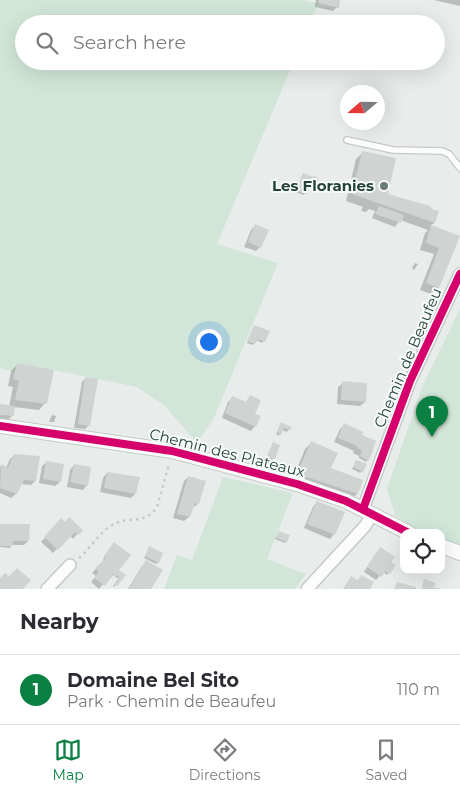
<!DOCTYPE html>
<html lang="en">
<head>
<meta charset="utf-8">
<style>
  :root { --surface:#fff; --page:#f2f2f3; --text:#2b2b33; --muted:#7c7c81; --line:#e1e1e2; --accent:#0b8043 }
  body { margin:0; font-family:Montserrat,sans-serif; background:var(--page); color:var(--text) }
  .controls { position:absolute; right:15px; bottom:15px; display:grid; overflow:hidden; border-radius:10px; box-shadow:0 5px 20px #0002 }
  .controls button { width:45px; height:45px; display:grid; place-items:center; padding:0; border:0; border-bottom:1px solid var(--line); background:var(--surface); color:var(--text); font:25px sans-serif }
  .compass { position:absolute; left:340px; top:85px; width:45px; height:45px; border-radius:50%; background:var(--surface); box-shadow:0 5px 20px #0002; rotate:250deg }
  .you { position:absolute; left:208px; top:341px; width:18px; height:18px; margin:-12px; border:4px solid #fff; border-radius:50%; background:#1a73e8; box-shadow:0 0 0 8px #1a73e833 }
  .badge { display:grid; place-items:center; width:32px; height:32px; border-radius:50%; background:var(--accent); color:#fff; font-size:16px; font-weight:700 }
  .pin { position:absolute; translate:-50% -41px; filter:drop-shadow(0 1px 2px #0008) }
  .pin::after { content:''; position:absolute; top:26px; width:18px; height:15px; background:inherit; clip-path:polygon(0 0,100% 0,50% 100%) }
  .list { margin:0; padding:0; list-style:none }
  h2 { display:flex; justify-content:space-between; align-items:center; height:65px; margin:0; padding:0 20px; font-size:21px }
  h2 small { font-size:16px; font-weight:400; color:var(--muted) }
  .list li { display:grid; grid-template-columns:32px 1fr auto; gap:15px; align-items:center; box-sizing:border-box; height:70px; padding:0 20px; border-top:1px solid var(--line) }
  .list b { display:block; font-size:19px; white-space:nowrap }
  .list p { margin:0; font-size:16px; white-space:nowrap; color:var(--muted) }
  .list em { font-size:16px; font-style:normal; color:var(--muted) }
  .icon { flex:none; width:28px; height:28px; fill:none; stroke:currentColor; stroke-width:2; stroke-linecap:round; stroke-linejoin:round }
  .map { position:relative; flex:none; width:460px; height:589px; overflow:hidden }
  .search { position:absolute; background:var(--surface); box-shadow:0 5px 20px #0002; left:15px; right:15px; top:15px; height:55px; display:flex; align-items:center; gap:12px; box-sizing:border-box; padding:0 18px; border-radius:28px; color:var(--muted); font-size:19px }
  .sheet { height:135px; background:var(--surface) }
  nav { display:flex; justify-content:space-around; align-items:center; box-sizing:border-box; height:70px; border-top:1px solid var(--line); background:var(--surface); font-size:14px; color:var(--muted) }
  nav a { display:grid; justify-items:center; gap:2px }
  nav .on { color:var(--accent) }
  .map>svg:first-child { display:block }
  .green { fill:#d1e6d8 }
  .shadow { fill:#0003 }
  .building { fill:#cfd4d2 }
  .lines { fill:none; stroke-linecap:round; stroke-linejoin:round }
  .service-casing { stroke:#c5cac8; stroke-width:8 }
  .minor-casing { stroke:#c5cac8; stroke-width:14 }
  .tertiary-casing { stroke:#c5cac8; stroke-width:16 }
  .path { stroke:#c3ccca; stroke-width:2.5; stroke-dasharray:2.5 4; stroke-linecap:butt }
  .service { stroke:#fcfcfc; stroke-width:5.5 }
  .minor { stroke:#fcfcfc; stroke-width:11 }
  .tertiary { stroke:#fcfcfc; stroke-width:14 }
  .cycleway-casing { stroke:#f7fbf9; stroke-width:11 }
  .cycleway { stroke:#d6006c; stroke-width:8 }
  .poi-dot { fill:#697e78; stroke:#f7fbf9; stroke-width:2 }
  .labels { text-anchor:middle; stroke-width:4; stroke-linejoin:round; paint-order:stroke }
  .poi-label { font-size:15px; font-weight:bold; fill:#24423a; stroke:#f7fbf9; text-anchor:end }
  .street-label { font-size:15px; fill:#24423a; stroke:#f7fbf9 }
</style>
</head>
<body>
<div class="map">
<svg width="460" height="589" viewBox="0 0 460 589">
  <rect width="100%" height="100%" fill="#e8edeb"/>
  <g class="green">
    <polygon points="0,0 301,0 318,3 310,24 24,24 24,61 294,61 217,244 278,263 214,418 197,443 165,406 137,387 23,364 17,364 15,372 0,368"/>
    <polygon points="460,309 460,545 441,539 441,533 424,533 418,531 395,515 387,489 423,385"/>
    <polygon points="223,477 293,493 267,559 306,574 295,589 164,589 177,555 192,560"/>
  </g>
  <g class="shadow">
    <polygon points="316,0 339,0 337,7 333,11 315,7"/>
    <polygon points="434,0 460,0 460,6"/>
    <polygon points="363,152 386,194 437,212 434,223 430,226 459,237 438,288 431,294 420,290 434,254 420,250 425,233 428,230 400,220 395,227 372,218 375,211 369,209 366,212 361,211 363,207 346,201 356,159"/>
    <polygon points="303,174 313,178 317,178 315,184 310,182 304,195 295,192"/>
    <polygon points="255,226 260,247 256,251 244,247 251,230"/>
    <polygon points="415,263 418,264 414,270 412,268"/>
    <polygon points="253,329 264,341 262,343 256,340 253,345 247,343"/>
    <polygon points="17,365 45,403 39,410 14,407 12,416 8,420 0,419 0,405 9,407 13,387 8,386 11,371"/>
    <polygon points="86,378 89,425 85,429 74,428 82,382"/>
    <polygon points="343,383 365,402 360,406 337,404 338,387"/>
    <polygon points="250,397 255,426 251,431 222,418 228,402 233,398 245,403"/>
    <polygon points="52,415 56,416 54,422 49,422"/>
    <polygon points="281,423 290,427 287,432 282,430 279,436 276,434"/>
    <polygon points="345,425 360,436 368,460 366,462 359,458 359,456 353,453 354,451 334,442 340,429"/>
    <polygon points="312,442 329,469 361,480 357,494 353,498 292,481 305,449"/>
    <polygon points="273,443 274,458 272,460 266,459"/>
    <polygon points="15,455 35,481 31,485 20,484 16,494 11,498 0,493 0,467 1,466 6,468 10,459"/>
    <polygon points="356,461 362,471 360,473 352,469"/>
    <polygon points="47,462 60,482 55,486 39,483 42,466"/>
    <polygon points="74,465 87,485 83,490 67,487 70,470"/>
    <polygon points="107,473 135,494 131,498 100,492 103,478"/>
    <polygon points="188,477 198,504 192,508 189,517 184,521 173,518 184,481"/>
    <polygon points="317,502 334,534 330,539 304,528 313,507"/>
    <polygon points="61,520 81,530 73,539 70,535 53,553 41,542"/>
    <polygon points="0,525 28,541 24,545 12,545 10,548 0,547"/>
    <polygon points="279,532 286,541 285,543 275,539"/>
    <polygon points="113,545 129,555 114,575 115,576 119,572 124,575 114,587 113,586 119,579 113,575 111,578 109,577 99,589 91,582 96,576 92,573 104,560 103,559"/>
    <polygon points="148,550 158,562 156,564 144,558"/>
    <polygon points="376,553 387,567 394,565 387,575 383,572 376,580 364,572"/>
    <polygon points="148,560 147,562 161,570 150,589 128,589 142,566"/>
  </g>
  <g class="building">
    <polygon points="319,0 340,0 339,8 318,3"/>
    <polygon points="362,151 396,158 388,194 430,206 433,210 439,211 435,223 352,194"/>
    <polygon points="303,173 313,177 314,175 319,179 318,182 312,180 307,194 296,190"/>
    <polygon points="379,206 404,215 401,223 375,214"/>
    <polygon points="255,224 269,230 261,248 248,242"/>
    <polygon points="431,225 460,236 439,288 426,283 439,248 426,243"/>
    <polygon points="254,325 270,331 265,342 258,339 255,344 247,341"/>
    <polygon points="17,363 54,370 47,404 15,400 19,381 13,379"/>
    <polygon points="85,377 98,379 90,426 78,424"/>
    <polygon points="342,381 367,383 366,402 341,400"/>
    <polygon points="250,395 261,400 255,414 261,416 256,427 225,413 232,396 246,402"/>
    <polygon points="0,404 15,406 14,416 0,415"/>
    <polygon points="281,422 292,427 290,430 284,428 281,435 277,432"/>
    <polygon points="344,423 363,432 362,435 376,441 369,461 360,456 362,450 357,448 357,446 338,438"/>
    <polygon points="311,441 338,453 331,468 363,480 358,494 297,474"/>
    <polygon points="273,442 280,445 275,459 267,457"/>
    <polygon points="14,454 40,456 36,481 24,480 17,494 0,488 1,464 8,468"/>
    <polygon points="356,460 367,464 363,472 353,467"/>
    <polygon points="46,461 64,464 61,482 43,479"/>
    <polygon points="74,464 91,467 88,486 70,482"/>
    <polygon points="107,472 140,477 136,494 104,488"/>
    <polygon points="188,476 206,481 199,504 195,503 190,517 177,514"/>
    <polygon points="317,501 345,512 335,535 307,524"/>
    <polygon points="69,517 83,530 79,535 75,532 58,550 44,537 61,518 65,522"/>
    <polygon points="0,524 30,524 29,541 13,541 13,546 0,546"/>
    <polygon points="279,531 290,535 287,542 276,538"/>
    <polygon points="114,542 131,555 119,570 126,575 117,586 114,584 119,577 114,573 105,586 94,578 99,571 95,568 106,558 104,556"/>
    <polygon points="149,546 163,553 159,563 145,556"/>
    <polygon points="380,547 395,557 391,562 396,565 390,574 385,571 382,577 367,567"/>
    <polygon points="146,560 163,570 151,589 129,589"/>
    <polygon points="17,568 31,580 23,589 0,589 0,578 5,573 9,576"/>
    <polygon points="361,575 374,582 370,589 343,589 351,576 358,580"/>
    <polygon points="424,579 436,583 434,587 441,589 421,589"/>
    <polygon points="397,582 416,587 416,589 394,589"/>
  </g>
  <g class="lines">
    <defs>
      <polyline id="service" points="347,140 393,150 442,151 449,154 460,168"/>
      <g id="minor">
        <polyline points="363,509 410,381 460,274"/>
        <polyline points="47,589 70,565"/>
        <polyline points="307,589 365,526 372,515"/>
      </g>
      <g id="tertiary">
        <polyline points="0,426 172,451 297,484 346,501 409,533"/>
        <polyline points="441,546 460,553"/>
      </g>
    </defs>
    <use href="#service" class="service-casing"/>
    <use href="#minor" class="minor-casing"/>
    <use href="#tertiary" class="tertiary-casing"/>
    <path class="path" d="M79 558C91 548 100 531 114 524 130 516 145 525 157 507L169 464"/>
    <use href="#service" class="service"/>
    <use href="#minor" class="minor"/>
    <use href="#tertiary" class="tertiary"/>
    <defs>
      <g id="cycleway">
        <polyline points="0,426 172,451 297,484 346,501 409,533"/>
        <polyline points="363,509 410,381 460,274"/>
      </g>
    </defs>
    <use href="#cycleway" class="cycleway-casing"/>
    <use href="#cycleway" class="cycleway"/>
  </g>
  <circle class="poi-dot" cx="384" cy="186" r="5"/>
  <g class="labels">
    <g class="poi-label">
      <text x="374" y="191">Les Floranies</text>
    </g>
    <g class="street-label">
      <text transform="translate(408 358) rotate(-67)" y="5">Chemin de Beaufeu</text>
      <text transform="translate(227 453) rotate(14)" y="5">Chemin des Plateaux</text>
    </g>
  </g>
</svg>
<div class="controls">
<button><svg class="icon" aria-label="locate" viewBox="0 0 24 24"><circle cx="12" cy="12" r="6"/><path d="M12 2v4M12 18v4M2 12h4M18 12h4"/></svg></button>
</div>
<svg class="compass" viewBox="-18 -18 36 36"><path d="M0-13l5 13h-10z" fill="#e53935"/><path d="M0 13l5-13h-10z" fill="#7c7c81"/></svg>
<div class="you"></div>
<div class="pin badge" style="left:432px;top:437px">1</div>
<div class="search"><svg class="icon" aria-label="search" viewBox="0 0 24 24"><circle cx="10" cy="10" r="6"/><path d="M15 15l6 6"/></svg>Search here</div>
</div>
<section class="sheet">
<h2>Nearby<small></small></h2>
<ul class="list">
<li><span class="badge">1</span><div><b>Domaine Bel Sito</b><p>Park · Chemin de Beaufeu</p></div><em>110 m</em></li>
</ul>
</section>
<nav>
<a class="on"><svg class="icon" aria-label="map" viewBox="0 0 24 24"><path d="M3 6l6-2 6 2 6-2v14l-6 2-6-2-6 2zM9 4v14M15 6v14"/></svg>Map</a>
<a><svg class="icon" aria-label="directions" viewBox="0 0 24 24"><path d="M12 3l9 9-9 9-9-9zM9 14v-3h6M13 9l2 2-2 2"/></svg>Directions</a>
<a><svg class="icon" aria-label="saved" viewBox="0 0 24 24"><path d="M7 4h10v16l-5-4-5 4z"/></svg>Saved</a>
</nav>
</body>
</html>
